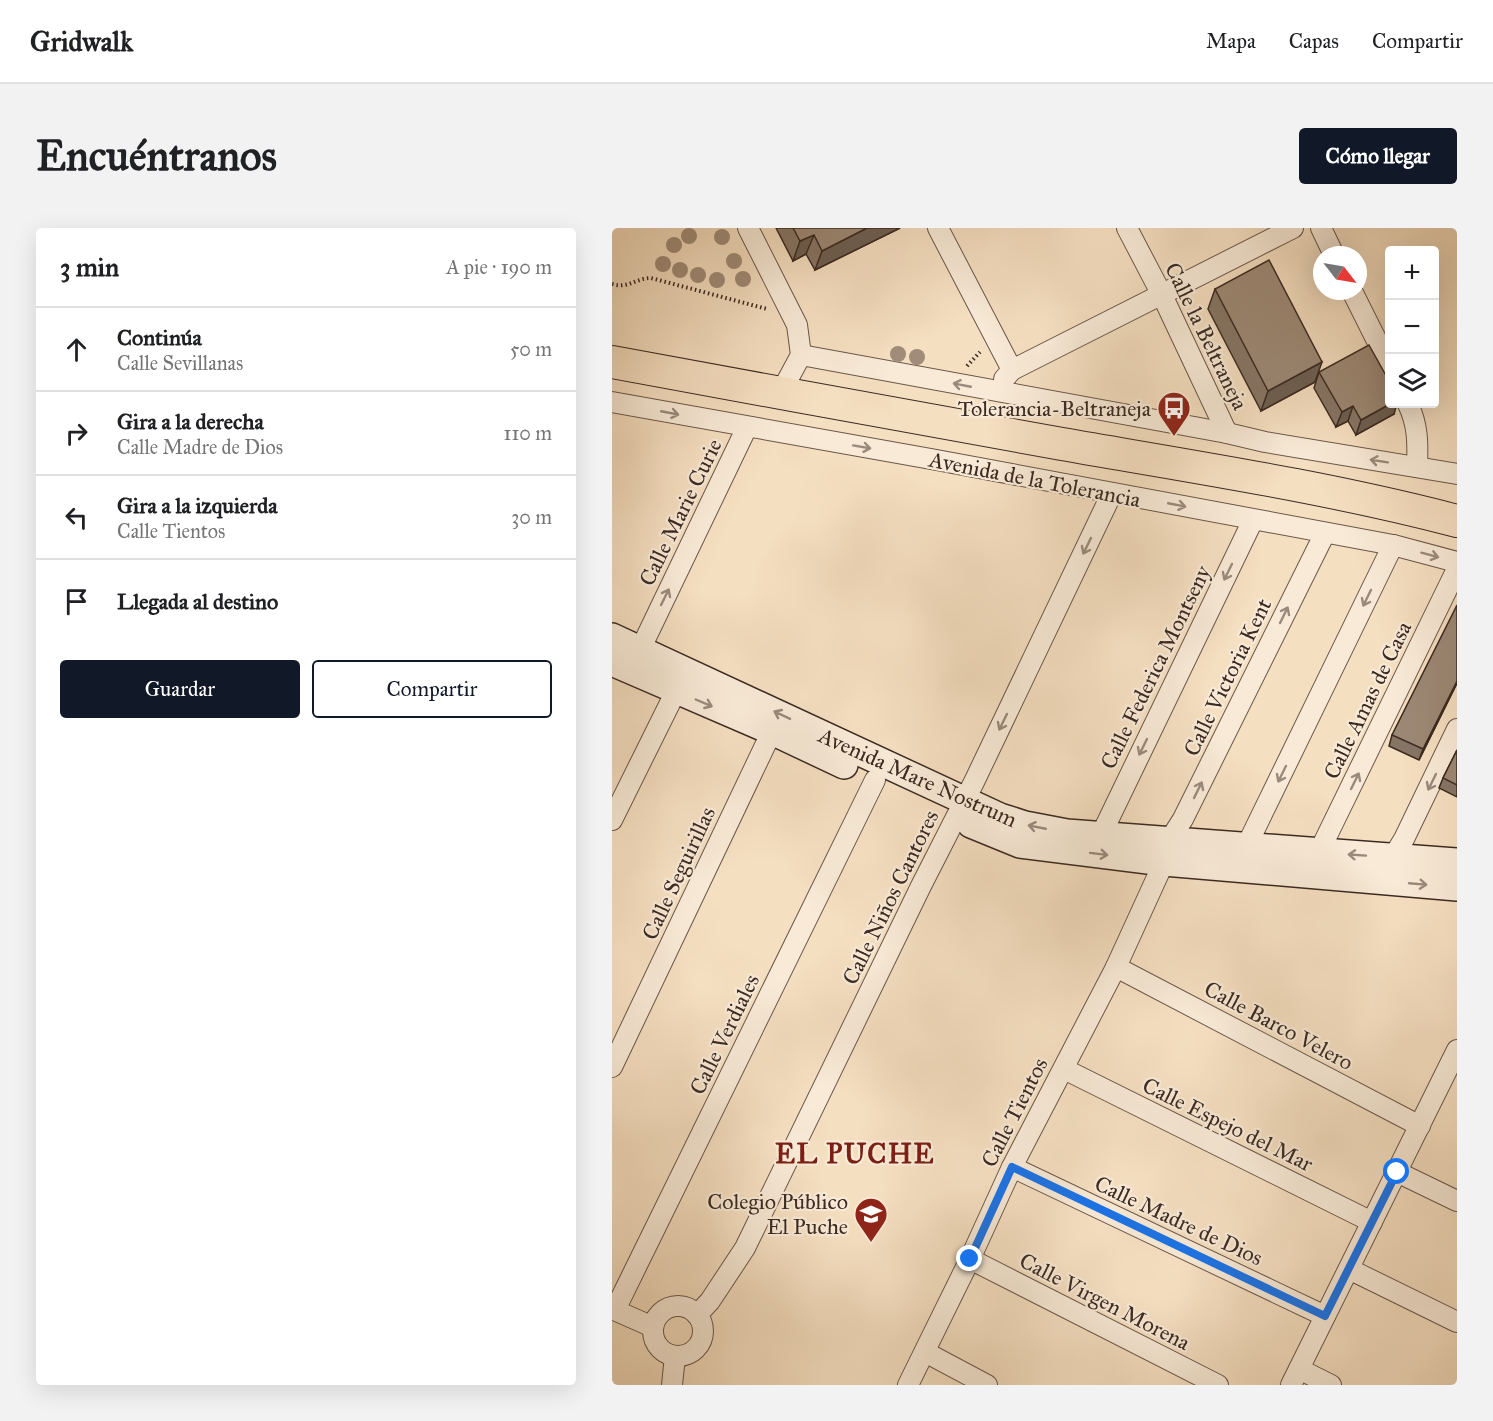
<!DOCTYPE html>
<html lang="es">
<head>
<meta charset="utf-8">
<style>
  :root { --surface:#fff; --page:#f2f2f2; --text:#202124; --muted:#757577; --line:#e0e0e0; --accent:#111827 }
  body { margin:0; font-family:"IM FELL Great Primer",serif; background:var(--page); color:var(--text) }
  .controls { position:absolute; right:18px; top:18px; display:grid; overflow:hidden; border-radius:6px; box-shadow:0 6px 24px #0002 }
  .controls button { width:54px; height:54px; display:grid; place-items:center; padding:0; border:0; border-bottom:2px solid var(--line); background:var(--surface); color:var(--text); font:30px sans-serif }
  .compass { position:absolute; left:701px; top:18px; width:54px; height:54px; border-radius:50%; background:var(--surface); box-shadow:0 6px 24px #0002; rotate:121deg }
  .stop { position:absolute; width:18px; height:18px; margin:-14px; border:4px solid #1a73e8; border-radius:50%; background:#fff }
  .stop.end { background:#1a73e8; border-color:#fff; box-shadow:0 2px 6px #0008 }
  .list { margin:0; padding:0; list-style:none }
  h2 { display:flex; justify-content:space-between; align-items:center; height:78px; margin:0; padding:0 24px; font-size:26px }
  h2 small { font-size:20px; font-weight:400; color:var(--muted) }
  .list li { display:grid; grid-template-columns:39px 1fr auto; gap:18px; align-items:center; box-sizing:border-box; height:84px; padding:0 24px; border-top:2px solid var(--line) }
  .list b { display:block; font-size:22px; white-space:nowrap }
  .list p { margin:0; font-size:20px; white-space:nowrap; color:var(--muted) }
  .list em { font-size:20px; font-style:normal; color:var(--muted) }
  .actions { display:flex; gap:12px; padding:18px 24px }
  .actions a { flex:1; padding:14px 0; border:2px solid var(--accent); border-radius:6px; text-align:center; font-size:21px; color:var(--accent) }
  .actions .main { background:var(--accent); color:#fff }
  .icon { flex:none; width:33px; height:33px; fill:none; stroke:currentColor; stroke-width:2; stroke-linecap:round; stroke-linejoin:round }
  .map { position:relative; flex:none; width:845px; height:1157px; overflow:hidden; border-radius:6px }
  header { display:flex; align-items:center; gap:36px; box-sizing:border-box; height:84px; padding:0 30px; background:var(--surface); border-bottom:2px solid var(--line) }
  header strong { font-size:28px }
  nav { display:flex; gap:33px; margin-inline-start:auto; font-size:21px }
  .intro { display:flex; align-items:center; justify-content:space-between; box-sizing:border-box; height:144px; padding:0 36px }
  h1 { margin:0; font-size:42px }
  .button { padding:15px 27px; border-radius:6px; background:var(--accent); color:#fff; font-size:21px; font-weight:700 }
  main { display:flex; gap:36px; padding:0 36px }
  aside { flex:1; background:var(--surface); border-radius:6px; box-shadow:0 6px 24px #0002 }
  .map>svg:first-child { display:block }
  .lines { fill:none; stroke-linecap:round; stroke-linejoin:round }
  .street-casing { stroke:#6a574a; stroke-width:22 }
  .secondary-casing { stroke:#3b2a22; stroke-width:30 }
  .primary-casing { stroke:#3b2a22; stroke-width:34 }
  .path { stroke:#3b2a22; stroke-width:4; stroke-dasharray:1.5 3; stroke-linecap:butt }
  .street { stroke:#f8ead7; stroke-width:20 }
  .secondary { stroke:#f8ead7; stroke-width:27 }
  .primary { stroke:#f5dfc1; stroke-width:32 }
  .tree { fill:#a08c78 }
  .wall { fill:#867565; stroke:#3b2a22; stroke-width:1.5 }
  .shaded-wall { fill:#6d5f52; stroke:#3b2a22; stroke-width:1.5 }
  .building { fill:#9c8875; stroke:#3b2a22; stroke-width:1.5 }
  .oneway { stroke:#9a8a7c }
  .route { stroke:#1a73e8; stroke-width:8 }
  .labels { text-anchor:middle; stroke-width:4.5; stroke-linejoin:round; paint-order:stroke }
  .street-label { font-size:22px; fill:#3b2a22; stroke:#f8ead7 }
  .poi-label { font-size:22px; fill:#3b2a22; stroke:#f8ead7; text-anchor:end }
  .district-label { font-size:28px; font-weight:bold; letter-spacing:1.5px; fill:#7a1f14; stroke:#f8ead7 }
</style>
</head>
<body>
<header>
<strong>Gridwalk</strong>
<nav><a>Mapa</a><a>Capas</a><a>Compartir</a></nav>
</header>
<div class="intro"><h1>Encuéntranos</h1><a class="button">Cómo llegar</a></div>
<main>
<aside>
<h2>3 min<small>A pie · 190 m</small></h2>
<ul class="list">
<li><svg class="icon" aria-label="ahead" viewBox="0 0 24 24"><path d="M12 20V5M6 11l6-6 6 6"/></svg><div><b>Continúa</b><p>Calle Sevillanas</p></div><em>50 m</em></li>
<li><svg class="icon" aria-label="right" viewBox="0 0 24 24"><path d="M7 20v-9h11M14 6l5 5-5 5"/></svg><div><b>Gira a la derecha</b><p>Calle Madre de Dios</p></div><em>110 m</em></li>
<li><svg class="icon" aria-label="left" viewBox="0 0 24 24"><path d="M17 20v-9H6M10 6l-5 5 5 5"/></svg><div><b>Gira a la izquierda</b><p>Calle Tientos</p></div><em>30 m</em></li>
<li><svg class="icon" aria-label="arrive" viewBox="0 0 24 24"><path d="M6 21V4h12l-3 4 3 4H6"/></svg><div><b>Llegada al destino</b></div></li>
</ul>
<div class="actions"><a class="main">Guardar</a><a>Compartir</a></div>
</aside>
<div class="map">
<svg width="845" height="1157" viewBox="0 0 845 1157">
  <rect width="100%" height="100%" fill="#f5dfc1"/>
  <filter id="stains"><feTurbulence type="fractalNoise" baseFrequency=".00333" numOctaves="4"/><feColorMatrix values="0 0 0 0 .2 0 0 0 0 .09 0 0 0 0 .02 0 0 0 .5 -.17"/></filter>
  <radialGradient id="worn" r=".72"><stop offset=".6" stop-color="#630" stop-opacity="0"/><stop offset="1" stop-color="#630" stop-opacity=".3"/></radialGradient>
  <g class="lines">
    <defs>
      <g id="street">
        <polyline points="136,0 185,97 189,127 168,166"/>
        <polyline points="326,0 400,142 392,151"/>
        <polyline points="515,0 550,67 615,205"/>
        <polyline points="709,0 722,27"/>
        <polyline points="740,63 778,139"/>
        <polyline points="189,127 615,205 653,214 845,246"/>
        <polyline points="400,142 681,0"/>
        <polyline points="0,174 319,231 781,317 845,334"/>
        <path d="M796 176C806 197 806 215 805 239"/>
        <polyline points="28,422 135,199"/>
        <polyline points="0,592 64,463"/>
        <polyline points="489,607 641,292"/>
        <polyline points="557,613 571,591 713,305"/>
        <polyline points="634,619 781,317"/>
        <polyline points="707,624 845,341"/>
        <polyline points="781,629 792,611 845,501"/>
        <polyline points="504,739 808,898"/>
        <polyline points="0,839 160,503"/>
        <polyline points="452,841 760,994"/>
        <polyline points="400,939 713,1088"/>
        <polyline points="785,944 845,973"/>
        <polyline points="358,1031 606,1157"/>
        <polyline points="737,1041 845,1094"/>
        <circle cx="66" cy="1103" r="25"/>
        <polyline points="0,1081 41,1099"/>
        <polyline points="3,1082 263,552"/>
        <polyline points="85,1087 98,1073 133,1020 309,658 362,554 500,265"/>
        <polyline points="313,1124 375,1157"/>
        <polyline points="687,1141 719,1157"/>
        <polyline points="60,1157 63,1128"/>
        <polyline points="296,1157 358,1031 400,939 504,739 552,634"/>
        <polyline points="679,1157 845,822"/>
      </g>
      <g id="secondary">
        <polyline points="0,409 388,589 413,597 455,605 845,634"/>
        <polyline points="0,434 160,503 232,537"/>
        <polyline points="359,596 408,616 552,634 845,659"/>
      </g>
      <path id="primary" d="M0 134C150 161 300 190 450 216 582 239 715 259 845 293"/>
    </defs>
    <use href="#street" class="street-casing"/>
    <use href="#secondary" class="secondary-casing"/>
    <use href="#primary" class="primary-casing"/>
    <g class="path">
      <path d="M0 56C16 61 24 50 39 50L155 81"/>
      <polyline points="355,138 368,124"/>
    </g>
    <use href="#street" class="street"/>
    <use href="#secondary" class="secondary"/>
    <use href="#primary" class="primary"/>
  </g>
  <g class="tree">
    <circle cx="77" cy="8" r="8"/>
    <circle cx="110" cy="9" r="8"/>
    <circle cx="62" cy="17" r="8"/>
    <circle cx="122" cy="33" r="8"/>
    <circle cx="51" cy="36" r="8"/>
    <circle cx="68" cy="42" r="8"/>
    <circle cx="86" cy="47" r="8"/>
    <circle cx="131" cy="51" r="8"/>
    <circle cx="105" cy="52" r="8"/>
    <circle cx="286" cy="126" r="8"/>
    <circle cx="305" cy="129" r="8"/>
  </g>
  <g class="wall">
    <polygon points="164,0 288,0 203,42 194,26 181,33"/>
    <polygon points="603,61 703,154 649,183 596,81"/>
    <polygon points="707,144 782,186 744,207 736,193 724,199 702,160"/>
    <polygon points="845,455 807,532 777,518 780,507"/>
    <polygon points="845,522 845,569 827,560 831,550"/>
  </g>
  <g class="shaded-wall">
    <polygon points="255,0 288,0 203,42 210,23"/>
    <polygon points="202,7 194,26 181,33 188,13"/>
    <polygon points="710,134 703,154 649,183 656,163"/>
    <polygon points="778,176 785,176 782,186 744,207 749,192"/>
    <polygon points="741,178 736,193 724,199 730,184"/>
    <polygon points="845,453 845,455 807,532 811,521"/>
  </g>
  <g class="building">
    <polygon points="181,0 255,0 210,23 202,7 188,13"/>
    <polygon points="657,32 710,134 656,163 603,61"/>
    <polygon points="757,117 777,153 777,176 778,176 749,192 741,178 730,184 707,144"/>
    <polygon points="845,377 845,453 811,521 780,507"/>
    <polygon points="845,522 845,557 831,550"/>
  </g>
  <defs><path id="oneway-shaft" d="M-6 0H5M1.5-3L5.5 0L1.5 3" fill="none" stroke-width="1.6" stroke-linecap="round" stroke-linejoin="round" transform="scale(1.5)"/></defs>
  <g class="oneway">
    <use href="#oneway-shaft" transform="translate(350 157) rotate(-169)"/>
    <use href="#oneway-shaft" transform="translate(58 185) rotate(11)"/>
    <use href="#oneway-shaft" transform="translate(250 219) rotate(10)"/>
    <use href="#oneway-shaft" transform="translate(767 233) rotate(-171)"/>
    <use href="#oneway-shaft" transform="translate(565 277) rotate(11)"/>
    <use href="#oneway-shaft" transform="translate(475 318) rotate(116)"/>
    <use href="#oneway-shaft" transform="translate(818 327) rotate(15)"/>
    <use href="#oneway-shaft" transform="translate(616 344) rotate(116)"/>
    <use href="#oneway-shaft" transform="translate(53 369) rotate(-64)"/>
    <use href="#oneway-shaft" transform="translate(755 370) rotate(116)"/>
    <use href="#oneway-shaft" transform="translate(672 387) rotate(-64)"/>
    <use href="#oneway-shaft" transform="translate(92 475) rotate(23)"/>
    <use href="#oneway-shaft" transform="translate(170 487) rotate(-155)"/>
    <use href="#oneway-shaft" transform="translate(391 494) rotate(116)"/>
    <use href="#oneway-shaft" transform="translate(531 519) rotate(116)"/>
    <use href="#oneway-shaft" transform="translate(670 546) rotate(116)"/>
    <use href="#oneway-shaft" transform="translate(743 553) rotate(-64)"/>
    <use href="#oneway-shaft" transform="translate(820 554) rotate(116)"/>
    <use href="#oneway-shaft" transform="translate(586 562) rotate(-64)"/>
    <use href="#oneway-shaft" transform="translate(425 599) rotate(-169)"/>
    <use href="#oneway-shaft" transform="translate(487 626) rotate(7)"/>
    <use href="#oneway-shaft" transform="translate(745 627) rotate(-176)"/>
    <use href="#oneway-shaft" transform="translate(806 656) rotate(5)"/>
  </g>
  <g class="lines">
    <polyline class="route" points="358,1031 400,939 713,1088 785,944"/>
  </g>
  <defs>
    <symbol id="bus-pin" viewBox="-11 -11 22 30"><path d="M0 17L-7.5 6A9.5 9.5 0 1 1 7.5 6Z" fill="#8f2418" stroke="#f8ead7"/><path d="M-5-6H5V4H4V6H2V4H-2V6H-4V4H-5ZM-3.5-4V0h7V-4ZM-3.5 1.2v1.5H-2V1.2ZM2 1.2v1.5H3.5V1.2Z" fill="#fff"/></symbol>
    <symbol id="school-pin" viewBox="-11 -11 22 30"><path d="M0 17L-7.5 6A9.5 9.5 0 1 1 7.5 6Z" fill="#8f2418" stroke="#f8ead7"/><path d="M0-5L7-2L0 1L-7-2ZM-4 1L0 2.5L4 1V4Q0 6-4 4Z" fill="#fff"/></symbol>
  </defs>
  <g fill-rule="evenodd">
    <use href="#bus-pin" x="543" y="161" width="38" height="52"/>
    <use href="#school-pin" x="240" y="967" width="38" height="52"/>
  </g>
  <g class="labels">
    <g class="street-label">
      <text transform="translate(595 108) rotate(64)" y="8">Calle la Beltraneja</text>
      <text transform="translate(423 251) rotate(11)" y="8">Avenida de la Tolerancia</text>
      <text transform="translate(68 284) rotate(-64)" y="8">Calle Marie Curie</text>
      <text transform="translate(543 439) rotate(-64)" y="8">Calle Federica Montseny</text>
      <text transform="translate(615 449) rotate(-64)" y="8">Calle Victoria Kent</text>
      <text transform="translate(755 472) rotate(-64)" y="8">Calle Amas de Casa</text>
      <text transform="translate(306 549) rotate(24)" y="8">Avenida Mare Nostrum</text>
      <text transform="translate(66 645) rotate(-65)" y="8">Calle Seguirillas</text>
      <text transform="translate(278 669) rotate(-64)" y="8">Calle Niños Cantores</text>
      <text transform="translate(667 797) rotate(28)" y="8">Calle Barco Velero</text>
      <text transform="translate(112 806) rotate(-64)" y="8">Calle Verdiales</text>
      <text transform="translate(402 884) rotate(-63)" y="8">Calle Tientos</text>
      <text transform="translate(616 896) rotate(26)" y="8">Calle Espejo del Mar</text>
      <text transform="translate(567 992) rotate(25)" y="8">Calle Madre de Dios</text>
      <text transform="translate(493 1073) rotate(27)" y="8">Calle Virgen Morena</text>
    </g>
    <g class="poi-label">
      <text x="539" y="188">Tolerancia-Beltraneja</text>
      <text x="236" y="981">Colegio Público<tspan x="236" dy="25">El Puche</tspan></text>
    </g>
    <g class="district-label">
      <text x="243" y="935">EL PUCHE</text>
    </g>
  </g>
  <rect width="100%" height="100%" filter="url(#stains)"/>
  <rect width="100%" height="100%" fill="url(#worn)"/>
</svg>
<div class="controls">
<button>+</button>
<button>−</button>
<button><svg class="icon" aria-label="layers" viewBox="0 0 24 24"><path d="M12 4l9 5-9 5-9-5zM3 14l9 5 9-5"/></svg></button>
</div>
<svg class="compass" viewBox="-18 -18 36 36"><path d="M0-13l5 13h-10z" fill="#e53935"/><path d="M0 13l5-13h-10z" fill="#757577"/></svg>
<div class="stop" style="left:785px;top:944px"></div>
<div class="stop end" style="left:358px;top:1031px"></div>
</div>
</main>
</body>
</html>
